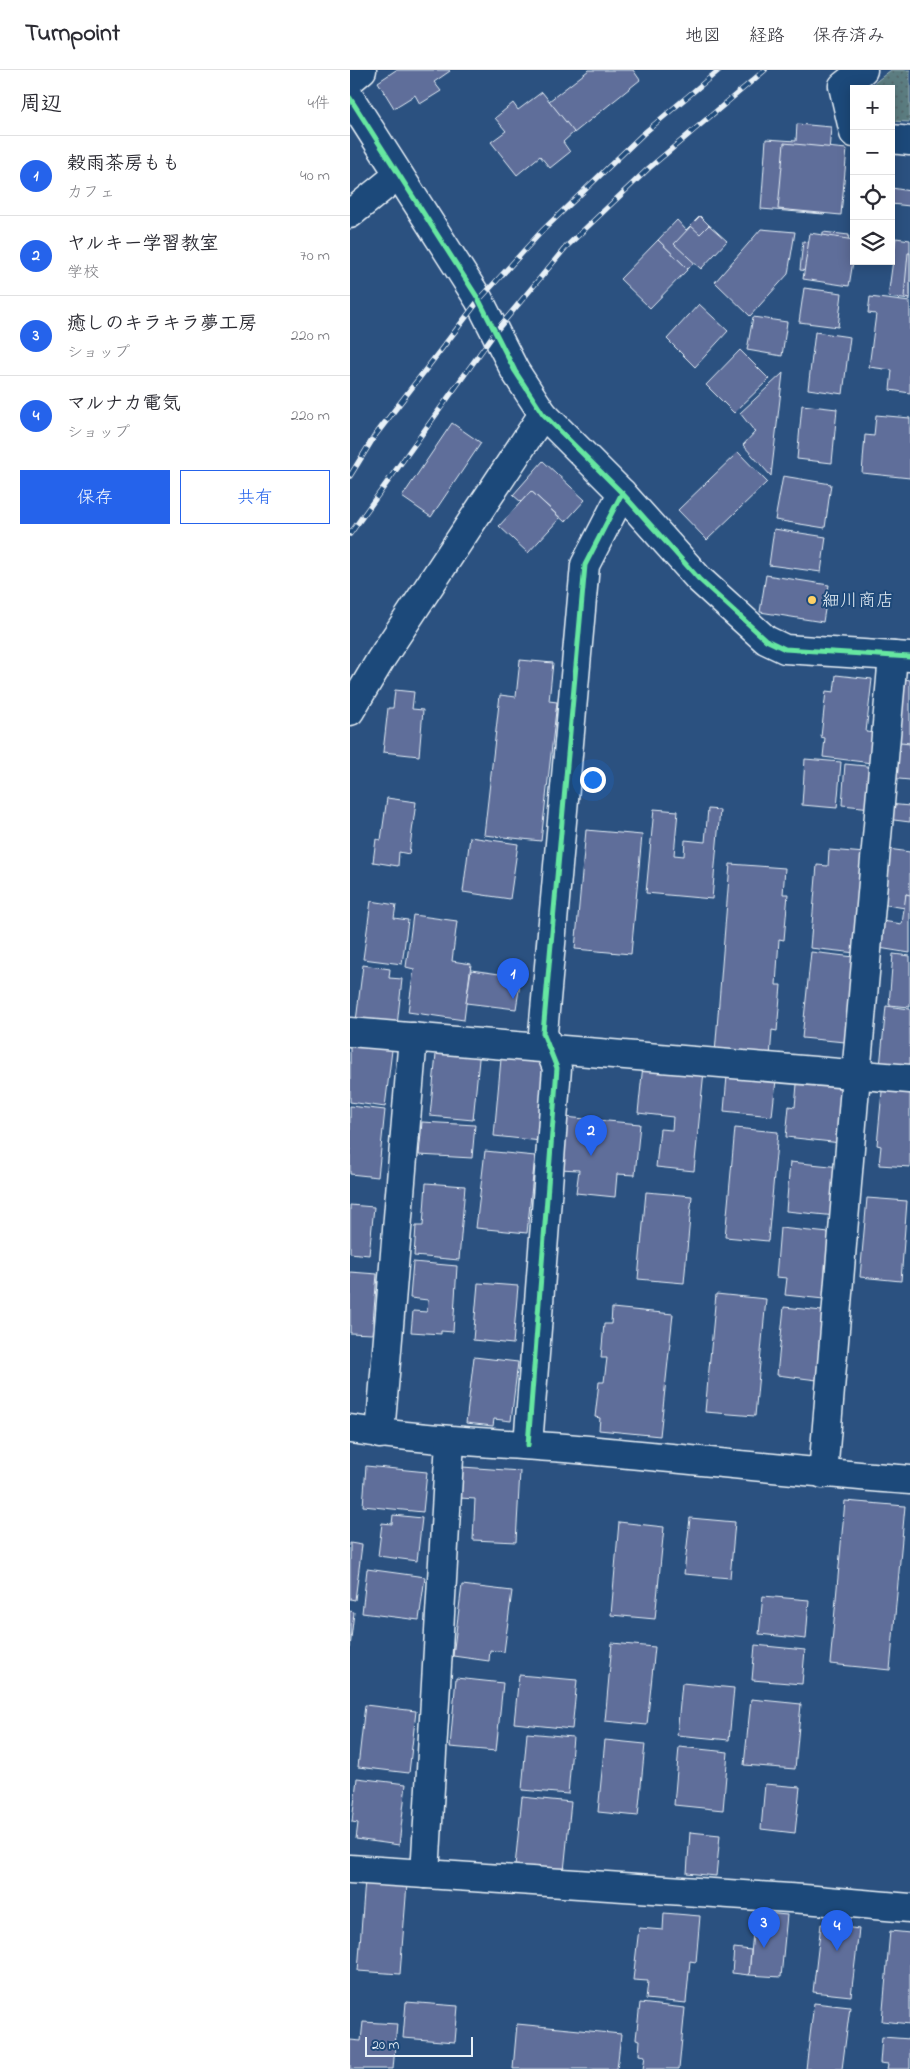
<!DOCTYPE html>
<html lang="ja">
<head>
<meta charset="utf-8">
<style>
  :root { --surface:#fff; --page:#f7f7f7; --text:#2b2b33; --muted:#7c7c81; --line:#e1e1e2; --accent:#2563eb }
  body { margin:0; font-family:"Indie Flower","Klee One",sans-serif; background:var(--page); color:var(--text) }
  .controls { position:absolute; right:15px; top:15px; display:grid; overflow:hidden; border-radius:0px; box-shadow:0 2px 12px #0003 }
  .controls button { width:45px; height:45px; display:grid; place-items:center; padding:0; border:0; border-bottom:1px solid var(--line); background:var(--surface); color:var(--text); font:25px sans-serif }
  .scale { position:absolute; left:15px; bottom:12px; width:108px; box-sizing:border-box; padding-left:5px; border:2px solid #e8f1f8; border-top:0; font-size:14px; line-height:18px; white-space:nowrap; color:#e8f1f8; -webkit-text-stroke:4px #1f4a7a; paint-order:stroke }
  .you { position:absolute; left:242px; top:709px; width:18px; height:18px; margin:-12px; border:4px solid #fff; border-radius:50%; background:#1a73e8; box-shadow:0 0 0 8px #1a73e833 }
  .badge { display:grid; place-items:center; width:32px; height:32px; border-radius:50%; background:var(--accent); color:#fff; font-size:16px; font-weight:700 }
  .pin { position:absolute; translate:-50% -41px; filter:drop-shadow(0 1px 2px #0008) }
  .pin::after { content:''; position:absolute; top:26px; width:18px; height:15px; background:inherit; clip-path:polygon(0 0,100% 0,50% 100%) }
  .list { margin:0; padding:0; list-style:none }
  h2 { display:flex; justify-content:space-between; align-items:center; height:65px; margin:0; padding:0 20px; font-size:21px }
  h2 small { font-size:16px; font-weight:400; color:var(--muted) }
  .list li { display:grid; grid-template-columns:32px 1fr auto; gap:15px; align-items:center; box-sizing:border-box; height:80px; padding:0 20px; border-top:1px solid var(--line) }
  .list b { display:block; font-size:19px; white-space:nowrap }
  .list p { margin:0; font-size:16px; white-space:nowrap; color:var(--muted) }
  .list em { font-size:16px; font-style:normal; color:var(--muted) }
  .actions { display:flex; gap:10px; padding:15px 20px }
  .actions a { flex:1; padding:11px 0; border:1px solid var(--accent); border-radius:0px; text-align:center; font-size:18px; color:var(--accent) }
  .actions .main { background:var(--accent); color:#fff }
  .icon { flex:none; width:28px; height:28px; fill:none; stroke:currentColor; stroke-width:2; stroke-linecap:round; stroke-linejoin:round }
  .map { position:relative; flex:none; width:560px; height:1999px; overflow:hidden }
  header { display:flex; align-items:center; gap:30px; box-sizing:border-box; height:70px; padding:0 25px; background:var(--surface); border-bottom:1px solid var(--line) }
  header strong { font-size:24px }
  nav { display:flex; gap:28px; margin-inline-start:auto; font-size:18px }
  main { display:flex }
  aside { flex:1; background:var(--surface) }
  .map>svg:first-child { display:block }
  .park { fill:url(#park-dots); stroke:#a2b7bc }
  .building { fill:#5e6e9a; stroke:#e8f1f8 }
  .lines { fill:none; stroke-linecap:round; stroke-linejoin:round }
  .minor-casing { stroke:#e8f1f8; stroke-width:31 }
  .minor { stroke:#1f4a7a; stroke-width:28 }
  .rail-casing { stroke:#e8f1f8; stroke-width:5.5 }
  .rail { stroke:#1f4a7a; stroke-width:4; stroke-dasharray:11; stroke-linecap:butt }
  .cycleway-casing { stroke:#1f4a7a; stroke-width:8 }
  .cycleway { stroke:#66e7a1; stroke-width:5 }
  .poi-dot { fill:#ffd166; stroke:#1f4a7a; stroke-width:2 }
  .labels { text-anchor:middle; stroke-width:4; stroke-linejoin:round; paint-order:stroke }
  .poi-label { font-size:18px; fill:#e8f1f8; stroke:#1f4a7a; text-anchor:start }
</style>
</head>
<body>
<header>
<strong>Turnpoint</strong>
<nav><a>地図</a><a>経路</a><a>保存済み</a></nav>
</header>
<main>
<aside>
<h2>周辺<small>4件</small></h2>
<ul class="list">
<li><span class="badge">1</span><div><b>穀雨茶房もも</b><p>カフェ</p></div><em>40 m</em></li>
<li><span class="badge">2</span><div><b>ヤルキー学習教室</b><p>学校</p></div><em>70 m</em></li>
<li><span class="badge">3</span><div><b>癒しのキラキラ夢工房</b><p>ショップ</p></div><em>220 m</em></li>
<li><span class="badge">4</span><div><b>マルナカ電気</b><p>ショップ</p></div><em>220 m</em></li>
</ul>
<div class="actions"><a class="main">保存</a><a>共有</a></div>
</aside>
<div class="map">
<svg width="560" height="1999" viewBox="0 0 560 1999">
  <defs>
    <pattern id="park-dots" width="8" height="8" patternUnits="userSpaceOnUse" patternTransform="scale(1.25)"><rect width="8" height="8" fill="#5c7d81"/><path d="M2 2h.1M6 6h.1" fill="none" stroke="#526568" stroke-width="1.8" stroke-linecap="round"/></pattern>
  </defs>
  <rect width="100%" height="100%" fill="#2b5180"/>
  <filter id="ink" filterUnits="userSpaceOnUse"><feTurbulence type="fractalNoise" baseFrequency=".02" numOctaves="2"/><feDisplacementMap in="SourceGraphic" scale="10" xChannelSelector="R" yChannelSelector="G"/><feConvolveMatrix kernelMatrix="1 2 1 2 8 2 1 2 1" color-interpolation-filters="sRGB"/></filter>
  <g filter="url(#ink)">
    <polygon class="park" points="541,0 560,0 560,52 541,51 541,19 524,19 523,14"/>
    <g class="building">
      <polygon points="46,0 99,0 100,1 84,12 91,21 70,34 65,25 44,38 28,12"/>
      <polygon points="239,0 283,0 290,10 224,63 199,31"/>
      <polygon points="192,22 224,62 213,72 220,82 200,98 190,86 167,105 141,72 156,61 145,48 163,33 168,40"/>
      <polygon points="447,54 481,57 474,144 411,139 416,69 446,71"/>
      <polygon points="434,73 497,79 491,145 428,139"/>
      <polygon points="542,118 560,121 560,136 541,134"/>
      <polygon points="350,146 370,166 338,199 308,170 327,150 336,160"/>
      <polygon points="359,155 377,171 351,199 324,174 341,156 350,164"/>
      <polygon points="411,159 445,162 438,204 400,246 365,212"/>
      <polygon points="473,162 499,165 493,205 450,200 453,171 472,174"/>
      <polygon points="460,163 504,170 504,185 499,216 453,209"/>
      <polygon points="546,168 560,170 560,230 538,227"/>
      <polygon points="308,170 338,199 300,238 270,209"/>
      <polygon points="558,183 560,183 560,228 554,227"/>
      <polygon points="454,218 492,223 488,257 449,252"/>
      <polygon points="520,227 560,232 560,323 540,320 542,300 519,297 526,244 518,243"/>
      <polygon points="349,234 378,261 345,297 317,269"/>
      <polygon points="403,247 437,252 432,286 397,280"/>
      <polygon points="465,262 500,267 493,324 458,319"/>
      <polygon points="390,280 419,309 384,343 356,315"/>
      <polygon points="433,303 421,406 393,375 405,362 390,343"/>
      <polygon points="452,335 487,339 482,393 447,389"/>
      <polygon points="526,345 560,348 560,408 512,403 515,365 524,366"/>
      <polygon points="102,353 131,373 81,447 52,427"/>
      <polygon points="388,382 417,412 357,470 328,440"/>
      <polygon points="193,391 235,430 215,452 181,421 171,432 163,425"/>
      <polygon points="433,406 481,414 475,458 425,450"/>
      <polygon points="181,421 210,448 178,483 149,456"/>
      <polygon points="424,459 476,467 471,502 419,495"/>
      <polygon points="416,505 479,515 473,552 410,542"/>
      <polygon points="170,590 203,593 199,631 207,632 191,771 134,765 150,625 166,627"/>
      <polygon points="486,605 522,609 516,662 525,663 522,693 473,687 475,668 471,667 476,621 484,622"/>
      <polygon points="555,609 560,610 560,673 542,671 549,618 554,619"/>
      <polygon points="45,620 64,622 62,639 73,640 69,686 33,682 38,638 43,638"/>
      <polygon points="541,672 560,674 560,710 538,708"/>
      <polygon points="455,689 491,692 487,738 452,735"/>
      <polygon points="495,694 526,697 522,738 492,735"/>
      <polygon points="37,728 66,732 59,784 49,782 48,796 23,792 26,769 31,770"/>
      <polygon points="538,734 560,736 560,752 536,749"/>
      <polygon points="304,739 328,741 324,785 334,786 335,770 355,772 358,739 370,740 362,829 296,823"/>
      <polygon points="236,760 292,765 281,884 225,879"/>
      <polygon points="120,767 168,774 160,829 113,822"/>
      <polygon points="538,779 560,782 560,825 556,824 555,838 531,834"/>
      <polygon points="479,780 515,783 506,883 460,878 467,795 478,796"/>
      <polygon points="380,794 435,798 433,824 438,824 434,870 429,869 426,915 431,915 427,961 422,960 420,988 365,983"/>
      <polygon points="556,824 560,825 560,883 529,878 532,851 552,854"/>
      <polygon points="21,831 46,835 44,848 58,850 52,894 13,889"/>
      <polygon points="63,845 107,851 102,891 121,894 114,950 58,942 64,899 56,897"/>
      <polygon points="461,882 504,887 495,972 452,968"/>
      <polygon points="543,884 560,886 560,937 539,935"/>
      <polygon points="13,895 40,899 39,908 52,909 47,956 6,951"/>
      <polygon points="121,900 171,907 166,939 116,933"/>
      <polygon points="536,936 560,939 560,1000 530,997"/>
      <polygon points="0,968 43,972 35,1037 0,1032"/>
      <polygon points="87,974 130,979 123,1050 80,1046"/>
      <polygon points="151,989 197,993 191,1071 144,1066"/>
      <polygon points="293,995 354,1001 344,1101 306,1097 310,1059 322,1060 323,1047 288,1043"/>
      <polygon points="448,1003 497,1008 491,1073 436,1067 439,1036 445,1037"/>
      <polygon points="377,1006 426,1010 422,1046 374,1041"/>
      <polygon points="533,1011 560,1014 560,1097 529,1095 531,1076 527,1075"/>
      <polygon points="0,1036 35,1040 28,1107 0,1104"/>
      <polygon points="214,1047 290,1054 285,1105 267,1104 265,1127 226,1123 229,1100 209,1099"/>
      <polygon points="72,1052 125,1055 122,1088 69,1085"/>
      <polygon points="385,1058 428,1062 418,1171 375,1167"/>
      <polygon points="135,1081 185,1086 177,1163 126,1158"/>
      <polygon points="440,1092 491,1097 486,1146 436,1141"/>
      <polygon points="76,1113 115,1116 109,1190 64,1186 66,1156 73,1156"/>
      <polygon points="296,1122 342,1126 334,1213 288,1209"/>
      <polygon points="517,1128 557,1131 551,1211 510,1207"/>
      <polygon points="0,1135 24,1137 19,1185 0,1183"/>
      <polygon points="430,1158 489,1164 475,1213 474,1229 435,1225 437,1208 426,1207"/>
      <polygon points="63,1192 107,1196 103,1262 91,1261 91,1264 61,1262 63,1241 77,1242 78,1230 60,1228"/>
      <polygon points="0,1202 27,1204 22,1264 0,1263"/>
      <polygon points="128,1213 168,1216 163,1274 123,1270"/>
      <polygon points="366,1224 416,1229 405,1346 355,1342"/>
      <polygon points="434,1237 482,1242 475,1311 427,1305"/>
      <polygon points="262,1238 323,1244 310,1366 249,1360 250,1348 245,1347 249,1312 254,1312 257,1288 251,1288 254,1254 261,1254"/>
      <polygon points="124,1287 168,1292 161,1351 144,1349 143,1356 116,1353"/>
      <polygon points="16,1396 77,1402 73,1442 13,1436"/>
      <polygon points="112,1397 170,1401 166,1472 123,1470 125,1429 110,1428"/>
      <polygon points="495,1431 555,1436 540,1600 480,1594"/>
      <polygon points="43,1445 72,1448 67,1491 28,1486 32,1453 42,1454"/>
      <polygon points="340,1448 385,1452 380,1508 334,1504"/>
      <polygon points="269,1452 314,1457 305,1549 261,1545"/>
      <polygon points="0,1473 12,1475 5,1530 0,1529"/>
      <polygon points="17,1499 75,1507 69,1550 12,1543"/>
      <polygon points="112,1515 162,1521 154,1582 140,1580 139,1591 103,1586"/>
      <polygon points="413,1526 459,1530 456,1569 409,1564"/>
      <polygon points="0,1541 4,1542 0,1578"/>
      <polygon points="262,1573 305,1577 297,1655 255,1651"/>
      <polygon points="405,1575 455,1580 452,1614 402,1610"/>
      <polygon points="169,1605 227,1610 222,1659 164,1653"/>
      <polygon points="106,1608 153,1613 146,1681 100,1677"/>
      <polygon points="332,1613 384,1618 379,1670 327,1665"/>
      <polygon points="401,1629 451,1634 445,1699 394,1695"/>
      <polygon points="15,1635 66,1641 59,1703 8,1697"/>
      <polygon points="177,1663 223,1667 218,1724 172,1720"/>
      <polygon points="255,1670 295,1674 288,1746 248,1742"/>
      <polygon points="329,1677 378,1682 373,1740 324,1735"/>
      <polygon points="7,1708 56,1714 49,1775 6,1769 8,1753 2,1752"/>
      <polygon points="415,1714 450,1717 445,1763 411,1759"/>
      <polygon points="172,1727 221,1732 214,1801 165,1796"/>
      <polygon points="340,1762 370,1765 366,1806 337,1803"/>
      <polygon points="15,1810 57,1814 50,1904 8,1901"/>
      <polygon points="405,1842 437,1845 431,1907 399,1905"/>
      <polygon points="314,1843 350,1846 346,1892 340,1891 336,1933 296,1929 298,1911 283,1910 289,1858 313,1860"/>
      <polygon points="471,1854 509,1859 501,1926 463,1922"/>
      <polygon points="540,1861 560,1863 560,1954 532,1951"/>
      <polygon points="384,1878 401,1880 399,1905 382,1903"/>
      <polygon points="56,1932 108,1936 105,1972 53,1968"/>
      <polygon points="290,1933 335,1938 329,1999 293,1999 295,1986 289,1985 290,1970 286,1969"/>
      <polygon points="464,1933 500,1937 492,1999 456,1999"/>
      <polygon points="13,1952 47,1954 43,1999 0,1999 0,1970 11,1971"/>
      <polygon points="167,1954 271,1964 267,1999 163,1999"/>
      <polygon points="532,1967 560,1969 560,1999 537,1999 538,1994 530,1993"/>
    </g>
    <g class="lines">
      <defs>
        <g id="minor">
          <polyline points="0,10 12,0"/>
          <polyline points="0,28 129,230 165,301 193,344 272,423 349,509 416,570 435,579 560,587"/>
          <polyline points="504,63 493,16 513,0"/>
          <polyline points="541,69 560,71"/>
          <polyline points="0,144 48,105"/>
          <polyline points="0,641 31,589 193,344"/>
          <polyline points="0,962 560,1009"/>
          <path d="M0 1359C75 1370 151 1373 227 1379 338 1389 449 1402 560 1410"/>
          <polyline points="30,1364 63,967"/>
          <polyline points="178,1375 207,998 193,963 235,495 272,423"/>
          <polyline points="473,1404 506,1005 543,586"/>
          <polyline points="0,1799 454,1829 560,1838"/>
          <polyline points="75,1804 100,1371"/>
        </g>
      </defs>
      <use href="#minor" class="minor-casing"/>
      <use href="#minor" class="minor"/>
      <defs>
        <g id="rail">
          <polyline points="0,406 24,367 129,230 192,161 293,64 369,0"/>
          <polyline points="0,464 146,261 216,177 299,98 415,0"/>
        </g>
      </defs>
      <use href="#rail" class="rail-casing"/>
      <use href="#rail" class="rail"/>
      <defs>
        <g id="cycleway">
          <polyline points="0,28 129,230 165,301 193,344 272,423 349,509 416,570 435,579 560,587"/>
          <polyline points="178,1375 207,998 193,963 235,495 272,423"/>
        </g>
      </defs>
      <use href="#cycleway" class="cycleway-casing"/>
      <use href="#cycleway" class="cycleway"/>
    </g>
  </g>
  <circle class="poi-dot" cx="462" cy="530" r="5"/>
  <g class="labels">
    <g class="poi-label">
      <text x="472" y="536">細川商店</text>
    </g>
  </g>
</svg>
<div class="controls">
<button>+</button>
<button>−</button>
<button><svg class="icon" aria-label="locate" viewBox="0 0 24 24"><circle cx="12" cy="12" r="6"/><path d="M12 2v4M12 18v4M2 12h4M18 12h4"/></svg></button>
<button><svg class="icon" aria-label="layers" viewBox="0 0 24 24"><path d="M12 4l9 5-9 5-9-5zM3 14l9 5 9-5"/></svg></button>
</div>
<div class="scale">20 m</div>
<div class="you"></div>
<div class="pin badge" style="left:163px;top:929px">1</div>
<div class="pin badge" style="left:241px;top:1086px">2</div>
<div class="pin badge" style="left:414px;top:1878px">3</div>
<div class="pin badge" style="left:487px;top:1881px">4</div>
</div>
</main>
</body>
</html>
